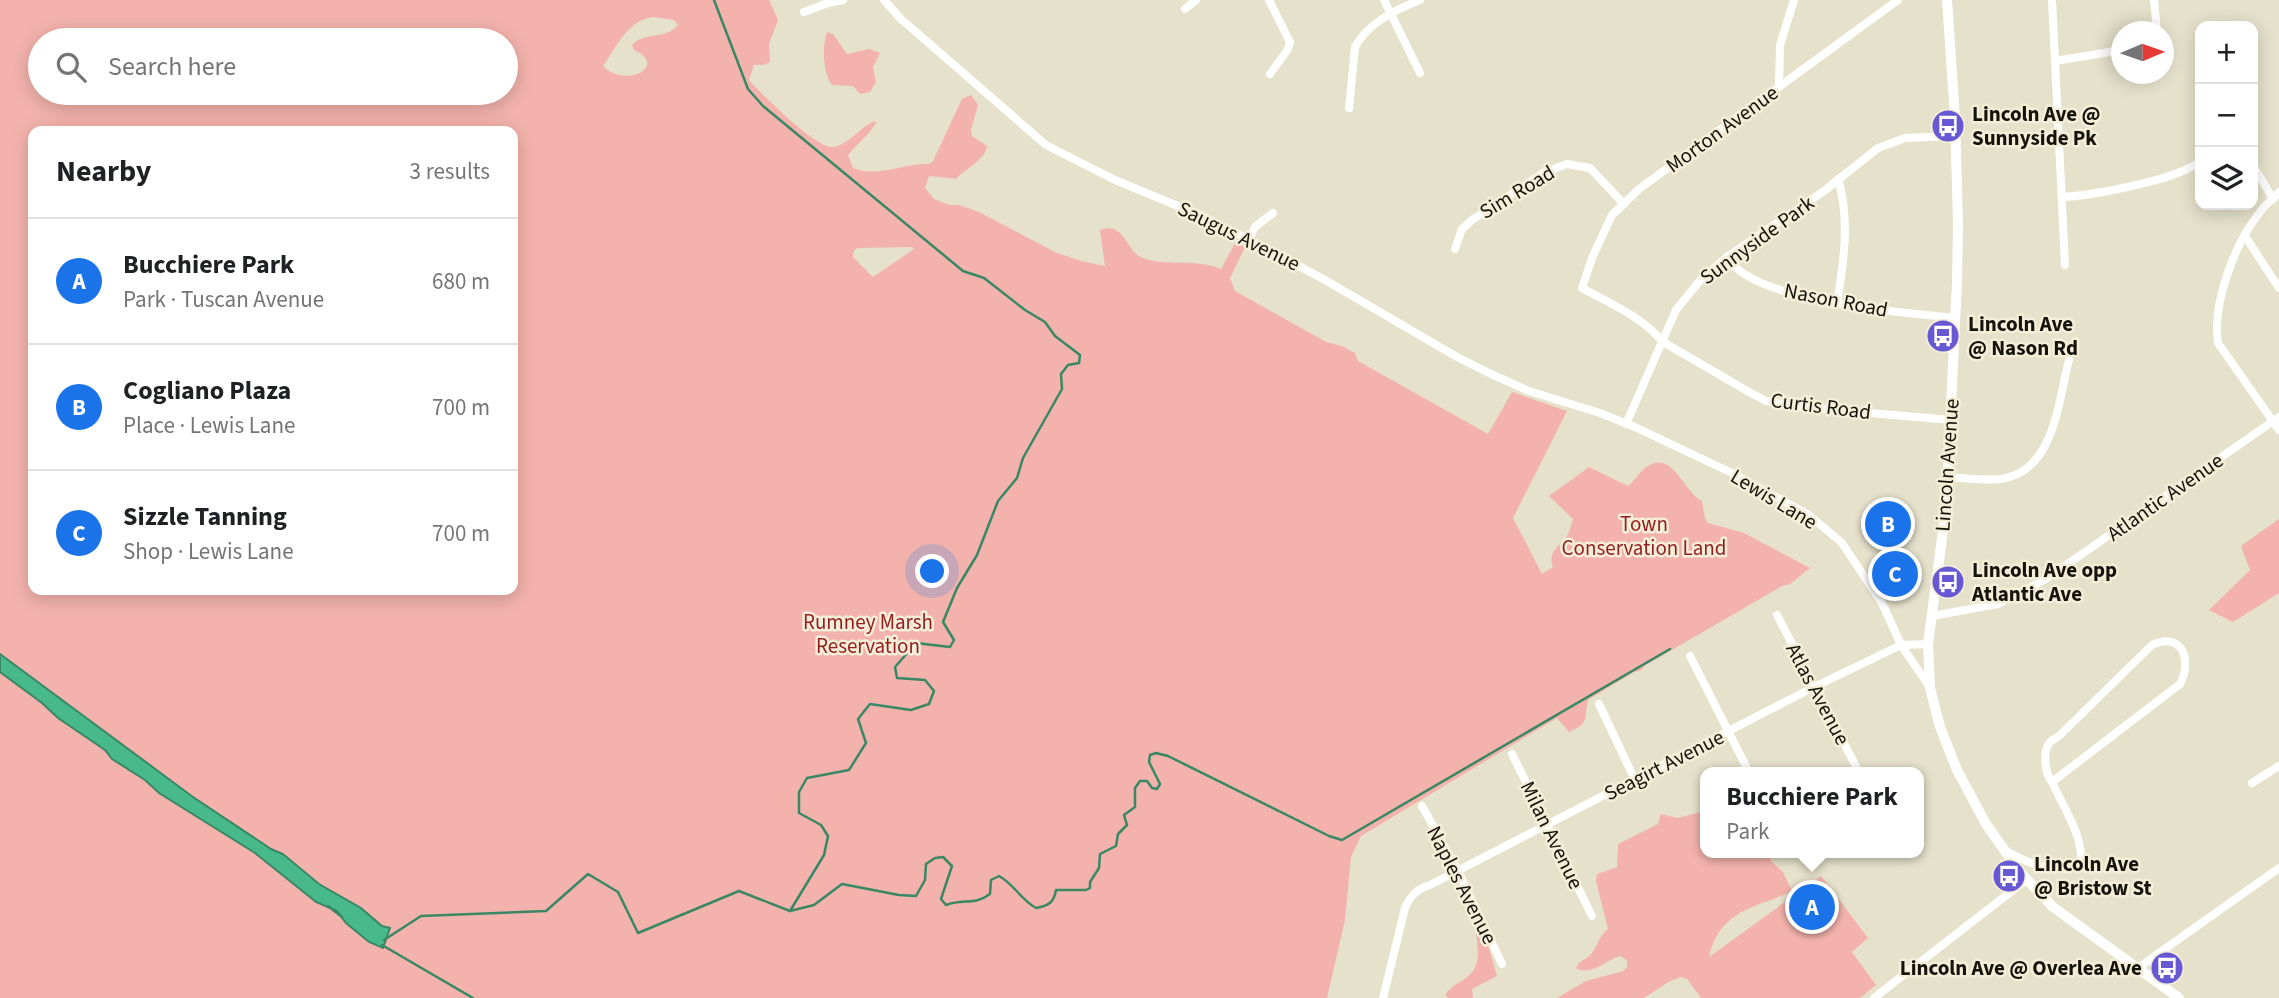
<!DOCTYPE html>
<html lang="en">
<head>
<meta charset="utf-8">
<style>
  :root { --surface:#fff; --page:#f2f2f2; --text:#202124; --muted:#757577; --line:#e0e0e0; --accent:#1a73e8 }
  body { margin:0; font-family:"Source Sans 3",sans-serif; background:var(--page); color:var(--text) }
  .controls { position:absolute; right:21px; top:21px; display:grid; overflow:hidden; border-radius:14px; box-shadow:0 4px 18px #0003 }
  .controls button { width:63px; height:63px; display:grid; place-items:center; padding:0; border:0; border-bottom:2px solid var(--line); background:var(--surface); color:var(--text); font:35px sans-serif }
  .compass { position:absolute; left:2111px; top:21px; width:63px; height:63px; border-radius:50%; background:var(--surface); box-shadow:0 4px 18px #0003; rotate:88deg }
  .you { position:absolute; left:933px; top:572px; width:24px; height:24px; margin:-18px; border:5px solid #fff; border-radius:50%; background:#1a73e8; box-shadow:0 0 0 10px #1a73e833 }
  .badge { display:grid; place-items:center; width:46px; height:46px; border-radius:50%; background:var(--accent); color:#fff; font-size:23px; font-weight:700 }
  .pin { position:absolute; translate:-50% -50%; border:4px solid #fff; box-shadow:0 2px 7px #0006 }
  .popup { position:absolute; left:1700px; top:767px; width:224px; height:91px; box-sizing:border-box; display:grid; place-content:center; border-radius:14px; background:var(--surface); filter:drop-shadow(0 2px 5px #0005); font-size:23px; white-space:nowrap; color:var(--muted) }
  .popup b { font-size:26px; color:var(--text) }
  .popup::after { content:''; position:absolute; left:50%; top:100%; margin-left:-14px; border:14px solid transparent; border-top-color:var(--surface) }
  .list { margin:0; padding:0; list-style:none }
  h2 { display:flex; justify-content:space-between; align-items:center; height:91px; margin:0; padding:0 28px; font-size:30px }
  h2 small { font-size:23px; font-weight:400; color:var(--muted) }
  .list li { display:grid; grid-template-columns:46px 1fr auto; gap:21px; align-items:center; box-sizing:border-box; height:126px; padding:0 28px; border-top:2px solid var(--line) }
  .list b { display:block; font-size:26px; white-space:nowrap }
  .list p { margin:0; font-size:23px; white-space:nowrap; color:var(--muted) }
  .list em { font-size:23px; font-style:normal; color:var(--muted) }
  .icon { flex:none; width:38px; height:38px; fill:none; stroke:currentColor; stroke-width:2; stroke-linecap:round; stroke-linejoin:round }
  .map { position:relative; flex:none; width:2279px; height:998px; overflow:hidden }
  .search { position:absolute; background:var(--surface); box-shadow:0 4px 18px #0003; left:28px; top:28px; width:490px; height:77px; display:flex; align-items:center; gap:18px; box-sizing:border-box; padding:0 24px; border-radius:38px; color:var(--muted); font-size:26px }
  .panel { position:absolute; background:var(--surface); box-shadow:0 4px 18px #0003; left:28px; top:126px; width:490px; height:469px; border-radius:14px }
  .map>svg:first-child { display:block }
  .green { fill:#f3b3ac; fill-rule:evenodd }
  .water { fill:#48b98b; stroke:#398765; stroke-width:2 }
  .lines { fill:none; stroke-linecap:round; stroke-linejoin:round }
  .stream { stroke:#398765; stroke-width:2.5 }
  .minor { stroke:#fff; stroke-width:8 }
  .secondary { stroke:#fff; stroke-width:10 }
  .labels { text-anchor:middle; stroke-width:5; stroke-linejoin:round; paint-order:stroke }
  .poi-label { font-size:21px; font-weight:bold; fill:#15130c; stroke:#f4eed8; text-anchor:start }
  .street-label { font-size:21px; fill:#15130c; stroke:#f4eed8 }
  .park-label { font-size:21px; fill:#931e1e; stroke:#f4eed8 }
</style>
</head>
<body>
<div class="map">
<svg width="2279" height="998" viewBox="0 0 2279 998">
  <rect width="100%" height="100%" fill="#e6e1cb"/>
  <g class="green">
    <path d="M0 0H769L778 20 769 44 770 62 763 65H754L749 80C761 93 816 149 833 147 849 145 861 126 875 121L876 123C871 133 856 145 848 155L853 168C877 178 904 163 929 164L933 161 962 99 971 95 978 105 971 130 972 136 987 146C985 160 965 169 956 179L929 176 925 188 934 199 949 205H959L979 212 1055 252 1081 261 1105 266 1100 230C1126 221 1125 252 1143 258 1167 267 1197 258 1221 269L1235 243 1245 247 1230 278 1235 291 1326 342 1342 346 1355 353 1358 361 1488 434 1512 392 1567 411 1513 518 1542 574 1553 567C1547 552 1559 547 1567 536 1570 531 1571 525 1573 519L1549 496 1589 467 1628 486C1636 480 1639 471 1648 466 1673 450 1685 494 1702 501L1705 518 1708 523 1744 533 1810 568 1790 584 1782 586 1646 665 1640 671 1634 672 1588 700C1584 718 1590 723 1569 732L1557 718 1361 836 1351 857 1345 920 1327 998H0ZM653 17 674 20 678 25C666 40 645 31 632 45L634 50C669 66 626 89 603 66 617 46 627 21 653 17ZM40 40H506V93H40ZM33 131H513V590H33ZM912 247 914 249 873 277 853 257 854 250 858 248Z"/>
    <path d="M827 32 833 34 847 54 869 49 880 53 873 67 876 82 870 92 860 94 853 86 832 85C823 73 822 47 827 32Z"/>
    <polygon points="2279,519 2279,593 2233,622 2209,610 2250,570 2241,546"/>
    <path d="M1701 812H1705V853H1769L1771 861 1783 872 1792 891C1755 909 1720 909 1709 957L1821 876 1868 938 1852 952 1876 985 1860 998H1701L1687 979 1681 977 1670 981 1644 998H1557L1586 981 1623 971 1627 967V960L1620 956C1606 960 1591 977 1576 968 1580 959 1587 960 1592 953 1598 945 1600 935 1608 929L1596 881 1597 874 1617 867 1618 844 1658 824 1661 814 1678 818Z"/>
    <path d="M1480 926 1485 935 1497 976 1472 989 1473 998H1448L1445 995C1449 988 1455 985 1463 980 1485 967 1476 947 1476 927Z"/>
  </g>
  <polygon class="water" points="0,654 193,797 271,849 283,854 319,884 361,908 382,926 390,928 383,948 369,942 346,923 337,911 316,902 255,853 159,793 145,780 112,759 105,750 58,718 42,703 0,672"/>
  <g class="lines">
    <g class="stream">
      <polyline points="328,906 342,917"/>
      <path d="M790 911 814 905 842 884 899 895 916 896 925 880 926 864 935 858 943 857 952 866 941 899 946 905C964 898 974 906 990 894L991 880 999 876C1014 884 1021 900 1036 908 1049 906 1054 902 1056 890H1086L1090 888V882L1099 868 1100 854 1116 846 1118 834 1127 825 1124 815 1135 807V788L1140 781H1147L1152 788 1157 789 1160 784 1149 762 1150 755 1156 753 1168 756 1329 836 1342 840 1670 649"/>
      <polyline points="384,940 421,916 546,911 588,874 618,892 638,933 739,891 790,911 824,855 828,836 821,825 799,813 799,792 807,778 849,770 866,743 858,719 870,704 911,710 929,704 934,691 925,680 897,678 895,667 916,643 950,647 954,640 943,622 957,588 977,555 998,501 1017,478 1023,458 1062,389 1061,374 1068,365 1079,363 1080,355 1055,336 1045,322 1025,310 984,278 963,271 763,106 748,89 714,0"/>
      <polyline points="382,945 473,998"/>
    </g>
    <g class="minor">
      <polyline points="884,0 901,19 1046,145 1115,180 1202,216 1258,244 1325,280 1457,357 1491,374 1529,391 1600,413 1637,428 1732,473 1809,515 1842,543 1882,603 1901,645 1929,686"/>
      <polyline points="1269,0 1290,42 1288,49 1270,74"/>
      <polyline points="1384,0 1420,73"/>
      <path d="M1898 0 1639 189 1612 215 1592 258 1582 288C1611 304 1641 316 1663 342L1749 392 1766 401 1790 406 1951 420"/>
      <polyline points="2052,0 2065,265"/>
      <polyline points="2154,0 2157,32"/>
      <polyline points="1185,9 1196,0"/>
      <polyline points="804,12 828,3 843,0"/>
      <polyline points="2055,61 2122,50"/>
      <polyline points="1779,87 1780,45 1794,0"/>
      <path d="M1349 108 1355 47C1368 23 1395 10 1420 0"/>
      <polyline points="2253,165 2273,199"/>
      <path d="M2279 192C2273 199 2265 205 2260 212 2235 243 2212 303 2218 343L2279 430"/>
      <path d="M2062 197C2085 196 2105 192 2127 187 2154 181 2177 176 2200 162"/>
      <polyline points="2245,236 2279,288"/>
      <polyline points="1249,239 1255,227 1273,213"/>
      <polyline points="1455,249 1462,229 1472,220 1543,173 1567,164 1590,168 1624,204"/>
      <path d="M1727 257C1753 303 1904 312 1956 318"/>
      <path d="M1837 302C1844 263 1850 217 1838 179"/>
      <polyline points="1626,424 1676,310 1702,278 1727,257 1824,191 1878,148 1905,138 1955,136"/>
      <path d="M1947 477C1964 478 1984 481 2001 479 2055 471 2058 401 2069 360"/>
      <polyline points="1777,615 1859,772"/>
      <polyline points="1932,616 1998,604 2046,579 2279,417"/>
      <polyline points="1690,656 1749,772"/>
      <polyline points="1599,704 1635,780"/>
      <polyline points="1512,754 1592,916"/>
      <polyline points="2252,783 2279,766"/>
      <polyline points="1422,806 1458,871 1502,964"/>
      <path d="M2008 852C2028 863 2058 876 2081 865 2084 836 2063 807 2052 782L2180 684C2193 660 2182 631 2152 645L2060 735C2057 738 2053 739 2050 742 2042 752 2045 773 2052 782"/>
      <polyline points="2138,968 2279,868"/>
      <path d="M1383 998 1405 908C1411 895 1417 889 1430 885L1814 687 1901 645 1928 644"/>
      <polyline points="1874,998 2026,880"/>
    </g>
    <polyline class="secondary" points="1947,0 1955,117 1958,224 1957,282 1946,508 1928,644 1930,688 1940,727 1957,770 1986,824 2020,872 2053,907 2179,998"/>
  </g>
  <defs>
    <symbol id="bus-disc" viewBox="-11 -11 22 22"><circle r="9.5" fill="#6659d3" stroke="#f4eed8"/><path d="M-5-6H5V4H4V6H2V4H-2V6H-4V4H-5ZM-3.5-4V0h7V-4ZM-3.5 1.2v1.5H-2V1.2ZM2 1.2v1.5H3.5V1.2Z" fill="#fff"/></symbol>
  </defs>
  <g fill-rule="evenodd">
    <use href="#bus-disc" x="1929" y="107" width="38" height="38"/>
    <use href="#bus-disc" x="1924" y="317" width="38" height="38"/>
    <use href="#bus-disc" x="1929" y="563" width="38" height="38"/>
    <use href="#bus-disc" x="1990" y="857" width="38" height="38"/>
    <use href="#bus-disc" x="2148" y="949" width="38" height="38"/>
  </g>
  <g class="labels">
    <g class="poi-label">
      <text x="1972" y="121">Lincoln Ave @<tspan x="1972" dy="24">Sunnyside Pk</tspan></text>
      <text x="1968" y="331">Lincoln Ave<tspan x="1968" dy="24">@ Nason Rd</tspan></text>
      <text x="1972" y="577">Lincoln Ave opp<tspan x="1972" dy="24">Atlantic Ave</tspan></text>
      <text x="2034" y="871">Lincoln Ave<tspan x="2034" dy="24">@ Bristow St</tspan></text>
      <text x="2142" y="975" text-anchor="end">Lincoln Ave @ Overlea Ave</text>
    </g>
    <g class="street-label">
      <text transform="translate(1722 129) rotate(-36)" y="7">Morton Avenue</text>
      <text transform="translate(1517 192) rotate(-31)" y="7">Sim Road</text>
      <text transform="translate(1239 236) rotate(26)" y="7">Saugus Avenue</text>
      <text transform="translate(1757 240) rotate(-36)" y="7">Sunnyside Park</text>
      <text transform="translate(1836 300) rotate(11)" y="7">Nason Road</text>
      <text transform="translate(1821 406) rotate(7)" y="7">Curtis Road</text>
      <text transform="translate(1947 465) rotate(-86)" y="7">Lincoln Avenue</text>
      <text transform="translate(2165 497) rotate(-35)" y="7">Atlantic Avenue</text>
      <text transform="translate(1774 499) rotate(31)" y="7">Lewis Lane</text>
      <text transform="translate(1818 694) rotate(62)" y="7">Atlas Avenue</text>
      <text transform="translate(1664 765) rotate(-27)" y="7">Seagirt Avenue</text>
      <text transform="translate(1552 835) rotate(64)" y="7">Milan Avenue</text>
      <text transform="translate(1462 885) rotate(63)" y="7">Naples Avenue</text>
    </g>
    <g class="park-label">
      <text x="1644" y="531">Town<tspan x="1644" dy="24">Conservation Land</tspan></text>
      <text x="868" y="629">Rumney Marsh<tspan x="868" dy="24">Reservation</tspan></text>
    </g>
  </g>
</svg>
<div class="controls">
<button>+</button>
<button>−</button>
<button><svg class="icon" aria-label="layers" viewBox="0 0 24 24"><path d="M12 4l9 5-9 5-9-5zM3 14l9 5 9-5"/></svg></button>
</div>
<svg class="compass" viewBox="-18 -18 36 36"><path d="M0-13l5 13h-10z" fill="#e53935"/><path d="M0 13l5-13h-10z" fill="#757577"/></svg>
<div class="you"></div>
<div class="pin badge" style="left:1812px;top:907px">A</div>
<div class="popup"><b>Bucchiere Park</b>Park</div>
<div class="pin badge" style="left:1888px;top:524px">B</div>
<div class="pin badge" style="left:1895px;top:574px">C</div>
<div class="search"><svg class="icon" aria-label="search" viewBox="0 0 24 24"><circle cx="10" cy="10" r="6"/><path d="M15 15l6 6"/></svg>Search here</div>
<section class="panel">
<h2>Nearby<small>3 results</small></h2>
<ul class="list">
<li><span class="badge">A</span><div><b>Bucchiere Park</b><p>Park · Tuscan Avenue</p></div><em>680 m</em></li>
<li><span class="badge">B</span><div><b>Cogliano Plaza</b><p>Place · Lewis Lane</p></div><em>700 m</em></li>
<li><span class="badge">C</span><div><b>Sizzle Tanning</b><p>Shop · Lewis Lane</p></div><em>700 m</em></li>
</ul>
</section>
</div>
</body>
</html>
